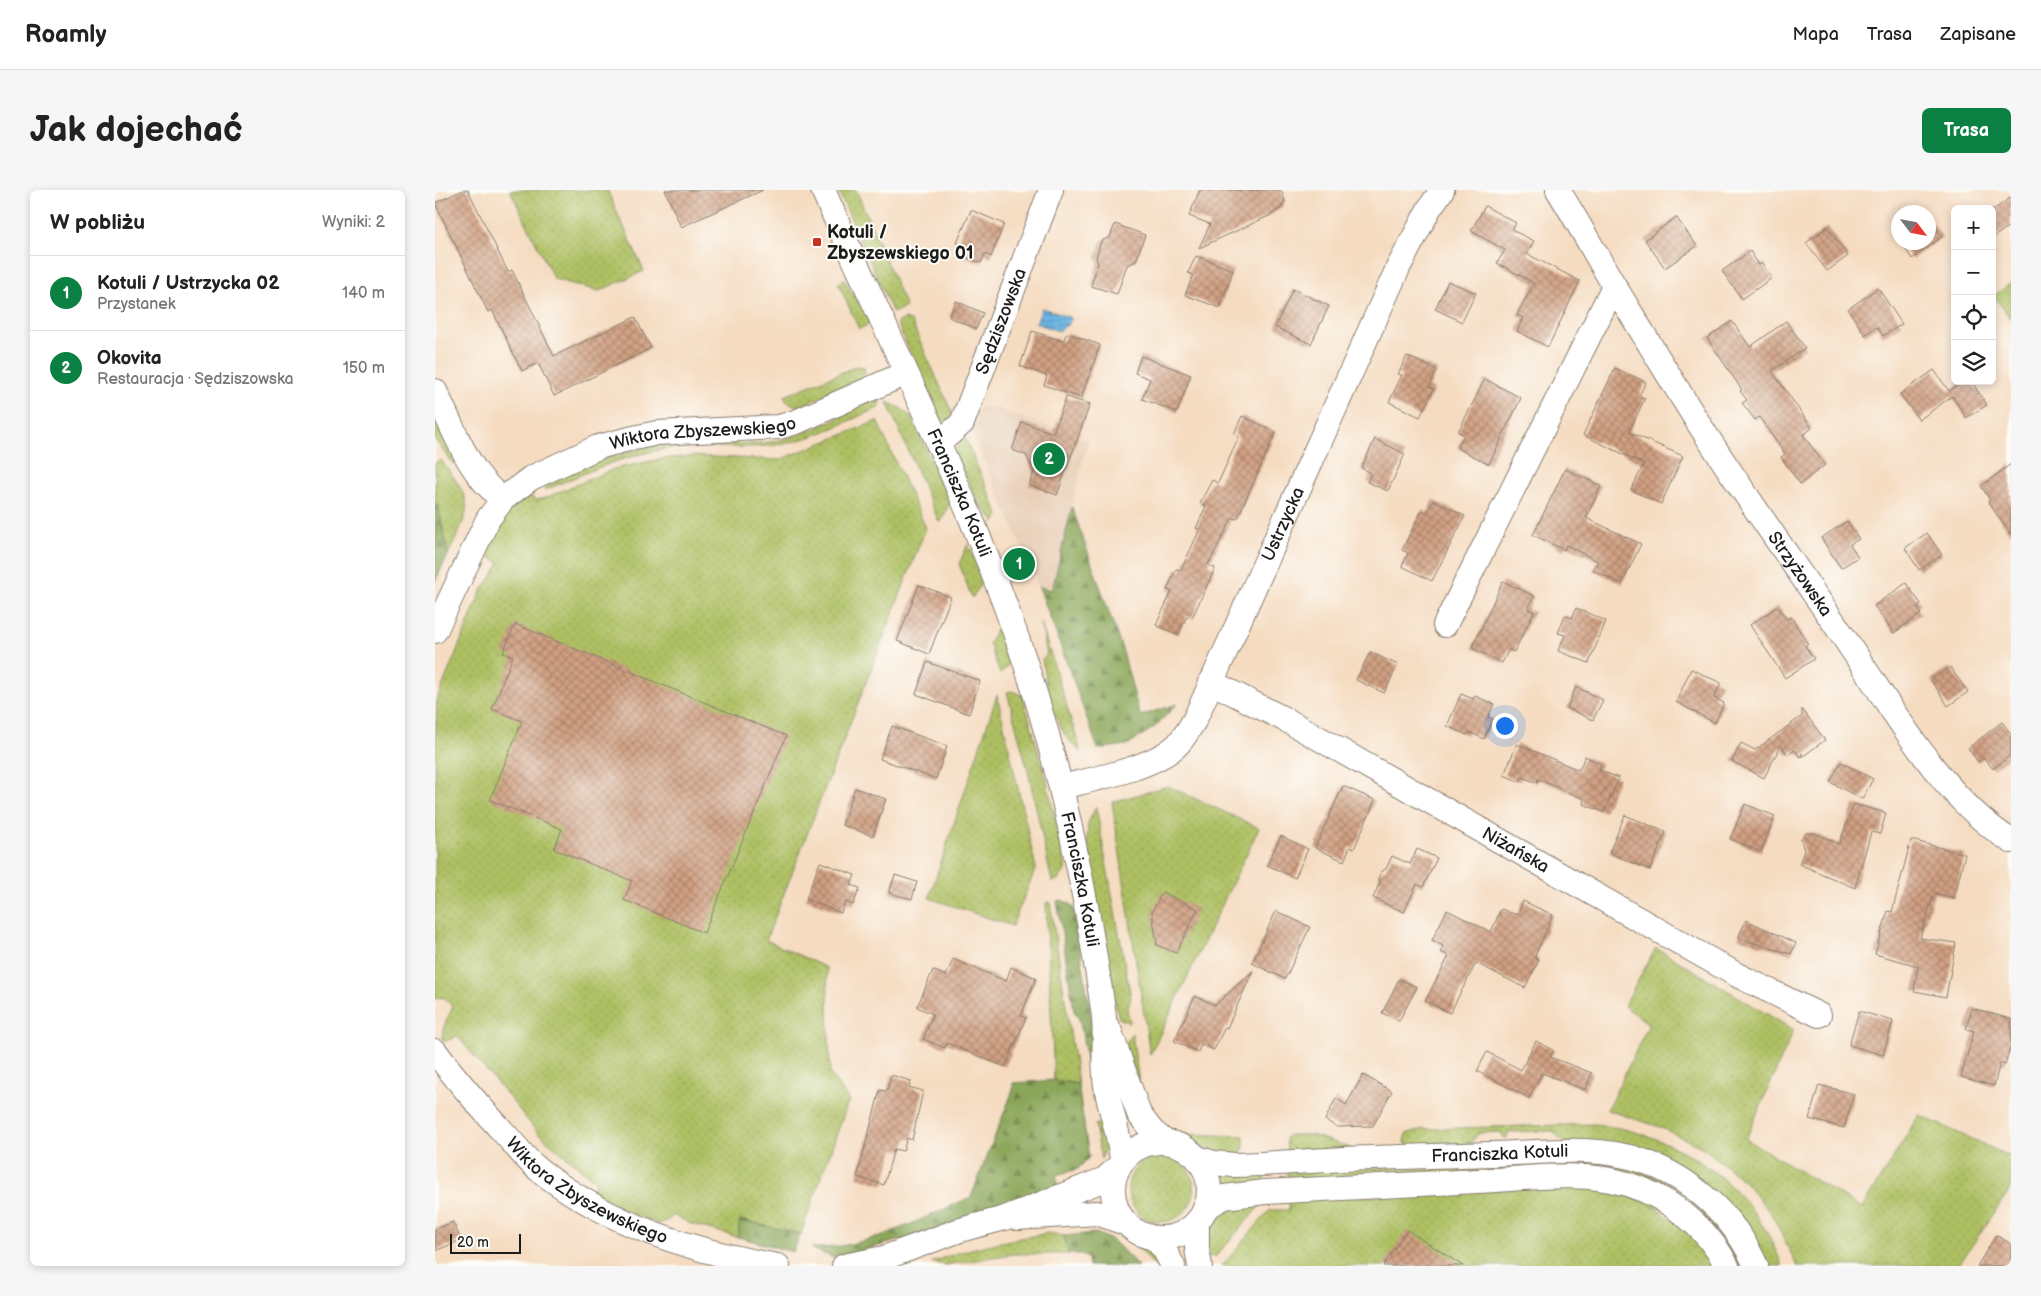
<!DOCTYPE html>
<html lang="pl">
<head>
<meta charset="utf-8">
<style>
  :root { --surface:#fff; --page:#f6f6f6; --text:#222; --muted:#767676; --line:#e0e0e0; --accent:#0b8043 }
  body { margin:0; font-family:"Balsamiq Sans",sans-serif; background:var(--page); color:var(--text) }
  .controls { position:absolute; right:15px; top:15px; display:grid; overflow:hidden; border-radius:8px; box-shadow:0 2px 8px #0003 }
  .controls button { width:45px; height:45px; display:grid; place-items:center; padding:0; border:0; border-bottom:1px solid var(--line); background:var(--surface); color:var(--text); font:25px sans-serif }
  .compass { position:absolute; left:1456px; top:15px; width:45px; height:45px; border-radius:50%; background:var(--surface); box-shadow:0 2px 8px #0003; rotate:122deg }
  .scale { position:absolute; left:15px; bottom:12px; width:71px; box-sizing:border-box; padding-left:5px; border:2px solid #1c1c1c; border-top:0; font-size:14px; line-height:18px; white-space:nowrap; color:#1c1c1c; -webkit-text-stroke:4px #fdfcf7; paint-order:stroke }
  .you { position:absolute; left:1069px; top:535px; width:18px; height:18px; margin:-12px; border:4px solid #fff; border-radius:50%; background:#1a73e8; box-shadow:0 0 0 8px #1a73e833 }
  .badge { display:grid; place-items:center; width:32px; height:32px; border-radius:50%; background:var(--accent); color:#fff; font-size:16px; font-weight:700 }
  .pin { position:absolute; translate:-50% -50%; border:2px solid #fff; box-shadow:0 1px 5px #0006 }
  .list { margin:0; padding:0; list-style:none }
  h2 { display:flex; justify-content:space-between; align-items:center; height:65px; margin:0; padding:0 20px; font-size:21px }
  h2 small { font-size:16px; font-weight:400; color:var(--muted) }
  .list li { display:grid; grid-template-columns:32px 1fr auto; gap:15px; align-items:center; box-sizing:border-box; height:75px; padding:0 20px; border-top:1px solid var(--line) }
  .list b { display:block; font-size:19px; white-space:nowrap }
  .list p { margin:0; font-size:16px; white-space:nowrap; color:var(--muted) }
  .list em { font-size:16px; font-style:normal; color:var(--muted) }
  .icon { flex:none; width:28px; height:28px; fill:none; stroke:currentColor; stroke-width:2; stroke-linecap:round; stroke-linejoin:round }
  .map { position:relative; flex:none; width:1576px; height:1076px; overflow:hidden; border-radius:8px }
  header { display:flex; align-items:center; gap:30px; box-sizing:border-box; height:70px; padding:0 25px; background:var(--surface); border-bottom:1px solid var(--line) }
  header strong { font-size:24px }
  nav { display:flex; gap:28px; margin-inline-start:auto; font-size:18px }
  .intro { display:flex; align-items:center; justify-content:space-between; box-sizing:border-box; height:120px; padding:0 30px }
  h1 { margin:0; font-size:35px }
  .button { padding:12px 22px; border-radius:8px; background:var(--accent); color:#fff; font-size:18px; font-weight:700 }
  main { display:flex; gap:30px; padding:0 30px }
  aside { flex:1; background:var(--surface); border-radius:8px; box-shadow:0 2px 8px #0003 }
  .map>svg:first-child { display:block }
  .built { fill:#e8ceb6 }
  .green { fill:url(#green-dots); stroke:#646e3f }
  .forest { fill:url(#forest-firs); stroke:#53613a }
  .water { fill:url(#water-rules); stroke:#446880 }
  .building { fill:url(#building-cross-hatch) }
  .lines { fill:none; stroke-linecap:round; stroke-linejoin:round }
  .minor-casing { stroke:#887c6e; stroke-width:26 }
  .minor { stroke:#fff; stroke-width:24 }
  .poi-dot { fill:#c8321e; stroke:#fdfcf7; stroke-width:2 }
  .labels { text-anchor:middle; stroke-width:4; stroke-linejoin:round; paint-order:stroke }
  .poi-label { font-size:18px; font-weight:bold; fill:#1c1c1c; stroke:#fdfcf7; text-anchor:start }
  .street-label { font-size:18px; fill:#1c1c1c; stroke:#fdfcf7 }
</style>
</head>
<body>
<header>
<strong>Roamly</strong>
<nav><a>Mapa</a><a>Trasa</a><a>Zapisane</a></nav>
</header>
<div class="intro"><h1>Jak dojechać</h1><a class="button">Trasa</a></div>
<main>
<aside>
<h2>W pobliżu<small>Wyniki: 2</small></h2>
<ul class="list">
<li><span class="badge">1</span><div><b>Kotuli / Ustrzycka 02</b><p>Przystanek</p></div><em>140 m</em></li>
<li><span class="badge">2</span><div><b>Okovita</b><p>Restauracja · Sędziszowska</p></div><em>150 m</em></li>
</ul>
</aside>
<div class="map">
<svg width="1576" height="1076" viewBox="0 0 1576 1076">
  <defs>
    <pattern id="green-dots" width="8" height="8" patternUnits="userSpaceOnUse" patternTransform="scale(1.25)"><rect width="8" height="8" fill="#adbf62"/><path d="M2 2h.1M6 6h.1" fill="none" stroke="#94a454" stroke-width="1.8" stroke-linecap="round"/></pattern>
    <pattern id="forest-firs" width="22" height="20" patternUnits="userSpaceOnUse" patternTransform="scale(1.25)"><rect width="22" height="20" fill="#8aa658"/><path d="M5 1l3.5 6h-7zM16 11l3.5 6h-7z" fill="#708648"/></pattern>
    <pattern id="water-rules" width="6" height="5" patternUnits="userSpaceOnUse" patternTransform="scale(1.25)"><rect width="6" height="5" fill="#6bb5e4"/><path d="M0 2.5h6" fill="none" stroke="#5792b8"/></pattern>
    <pattern id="building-cross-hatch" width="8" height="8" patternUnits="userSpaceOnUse" patternTransform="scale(1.25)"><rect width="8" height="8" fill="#d1a082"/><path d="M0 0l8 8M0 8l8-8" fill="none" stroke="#a9826a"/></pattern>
  </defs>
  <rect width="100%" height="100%" fill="#fdfcf7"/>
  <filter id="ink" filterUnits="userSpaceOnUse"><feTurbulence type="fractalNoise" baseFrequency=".02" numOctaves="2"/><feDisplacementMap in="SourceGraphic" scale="10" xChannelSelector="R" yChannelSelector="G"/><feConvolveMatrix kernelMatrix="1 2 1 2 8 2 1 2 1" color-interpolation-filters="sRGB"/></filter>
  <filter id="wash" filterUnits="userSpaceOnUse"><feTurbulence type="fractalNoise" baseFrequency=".0096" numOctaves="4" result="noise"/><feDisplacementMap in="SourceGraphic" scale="20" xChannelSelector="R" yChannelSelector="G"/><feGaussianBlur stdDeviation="1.12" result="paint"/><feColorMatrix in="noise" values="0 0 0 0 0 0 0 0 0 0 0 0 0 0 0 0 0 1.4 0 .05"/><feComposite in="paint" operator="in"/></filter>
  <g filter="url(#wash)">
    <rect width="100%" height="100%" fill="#f5dcc1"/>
    <polygon class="built" points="544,217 559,217 654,251 648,268 617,400 604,397 538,245"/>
    <g class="green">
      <polygon points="75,0 172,0 209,81 164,101 119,89"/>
      <polygon points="403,0 421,0 471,117 458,123"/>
      <polygon points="409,90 431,124 435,134 424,139 403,93"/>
      <polygon points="1576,93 1576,129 1559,106"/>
      <polygon points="470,129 476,131 519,227 507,232 462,133"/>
      <polygon points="422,176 429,177 430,184 424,190 363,217 351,211 349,206"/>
      <path d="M434 211H445V217C417 229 387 245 357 252 320 261 287 255 251 257 202 259 155 281 110 300L108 295C151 275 197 256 245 252 271 250 298 255 325 253 364 250 400 230 434 211Z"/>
      <polygon points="452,212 467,219 476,227 515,312 506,332 504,332"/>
      <polygon points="3,229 24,271 18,274 0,250 0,231"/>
      <path d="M442 231 491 338 331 750 392 778 395 884 414 910 366 1044 305 1030 303 1047 256 1034 238 1025 233 1030 224 1034 190 1021 156 1003 161 992 102 942 78 912 22 846 9 852C4 841 13 827 18 817L9 807 0 809V561L2 509 46 402 65 373 50 365 64 330 94 305 101 310 110 308 179 279 225 269 258 266 344 270Z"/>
      <polygon points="528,244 564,325 560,333 541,307 520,263"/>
      <path d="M6 270C41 316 36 315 13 365L3 316 0 317V273Z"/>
      <polygon points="533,354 548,391 537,408 524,374"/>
      <path d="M606 433 646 562C618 540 612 502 607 469L612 465Z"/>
      <polygon points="564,434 577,471 565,484 554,453"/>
      <polygon points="577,501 588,506 613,596 631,679 624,689 617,692 594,585 572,502"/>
      <polygon points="562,505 601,678 577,736 494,708"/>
      <polygon points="733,596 824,638 715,865 677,612"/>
      <polygon points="661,617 696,808 692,820 695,833 684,828 678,805 652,651 653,633"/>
      <polygon points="615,712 643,894 619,890 611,713"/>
      <polygon points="1221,758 1359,840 1311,949 1427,1018 1484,925 1576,967 1576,998 1523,1076 1362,1076 1337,1025 1310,992 1270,959 1225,937 1172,920 1214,834 1189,816"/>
      <polygon points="697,843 705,899 690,854"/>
      <polygon points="672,931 673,951 666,969 660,935"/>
      <path d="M1159 934C1243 943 1319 995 1347 1076H1332L1292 1015 1127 952 1118 941 1074 942 1072 948H1069L1066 942 1044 943 1035 954 974 956 970 953 971 944 987 939Z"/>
      <polygon points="744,944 809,946 809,958 802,967 767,958 756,949"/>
      <polygon points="853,945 877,945 916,958 852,963 851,947"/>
      <circle cx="726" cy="999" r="33"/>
      <polygon points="1119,972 1163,972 1200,979 1251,1004 1286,1036 1311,1076 1303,1076 1279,1039 1119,979"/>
      <polygon points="1094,973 1094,981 853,993 852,980"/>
      <polygon points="829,980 830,994 787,996 784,993 782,984"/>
      <polygon points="1157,997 1210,1011 1252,1040 1281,1076 787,1076 835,1020 854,1020 854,1010 1090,998"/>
      <path d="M830 1010 781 1066 771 1067C773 1023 792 1018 830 1010Z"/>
      <path d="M614 1043 629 1046 634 1064H578L510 1075 497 1072C535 1057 574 1050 614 1043Z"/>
      <polygon points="695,1049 715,1060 729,1076 720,1076"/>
    </g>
    <g class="forest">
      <polygon points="3,315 13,365 0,392 0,317"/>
      <polygon points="637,317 688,462 705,526 742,514 720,537 692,555 663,559 604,397 617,400"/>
      <polygon points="626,710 634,713 638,717 655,819 666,908 658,910 645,831 639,821 622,711"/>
      <path d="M619 890 643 894 654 967 643 979 621 985 623 996 481 1046 398 1068 376 1058C433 1059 485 1029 536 1007L578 900V893Z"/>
      <polygon points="305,1030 366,1044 358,1062 303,1047"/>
      <polygon points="661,1043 679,1051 703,1076 654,1076 653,1069 647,1064 634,1064 629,1046"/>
    </g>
    <polygon class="water" points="607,118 636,128 633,134 624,141 601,133"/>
    <g id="blocks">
      <g class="building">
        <polygon points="28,0 33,0 73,82 77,80 119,166 200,127 216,158 119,206 103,173 87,181 57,120 53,122 0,13"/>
        <polygon points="230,0 328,0 246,37"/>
        <polygon points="765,0 846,0 850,11 847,17 836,25 764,58 775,34 754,26"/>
        <polygon points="1576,7 1576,35 1557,48 1557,21"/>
        <polygon points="1050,16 1081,33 1077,40 1099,51 1092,64 1145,91 1113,157 1082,141 1088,128 1082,125 1099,93 1062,73 1070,60 1036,41"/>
        <polygon points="536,20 569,34 556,67 550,64 546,73 529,66 533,57 522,53"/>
        <polygon points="1241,27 1262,56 1230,78 1210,50"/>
        <polygon points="1494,28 1507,47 1477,69 1466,52 1494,52"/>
        <polygon points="1464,33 1464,49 1456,38"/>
        <polygon points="680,34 710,45 701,71 692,75 682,104 656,96 663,73 661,68 666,51 675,47"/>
        <polygon points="1392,37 1413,66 1392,81 1371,53"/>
        <polygon points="1315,61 1324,75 1327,73 1337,88 1307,109 1287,81"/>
        <polygon points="761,66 798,80 785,118 750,105 758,85 753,83"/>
        <polygon points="1013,91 1041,103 1027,132 1000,119"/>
        <polygon points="1443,98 1467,134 1448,146 1442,137 1430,145 1413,119"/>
        <polygon points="858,99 894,116 876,154 840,137"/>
        <polygon points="521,111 548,123 541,139 514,127"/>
        <polygon points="1297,131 1315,157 1351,131 1370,158 1337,181 1377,238 1368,245 1390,275 1365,294 1346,267 1350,264 1324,227 1320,230 1307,213 1312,210 1305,201 1307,200 1272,148"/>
        <polygon points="597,141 628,151 632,143 665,155 646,208 609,195 612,186 585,176"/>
        <polygon points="706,166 756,185 742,222 707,209 715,189 700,183"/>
        <polygon points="972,166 1002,180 994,197 999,199 985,227 954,212 967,185 963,184"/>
        <polygon points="1180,178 1211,192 1204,206 1210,208 1194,242 1248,266 1226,314 1196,300 1209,274 1148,245"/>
        <polygon points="1499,180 1514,201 1529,191 1536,191 1552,215 1531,228 1517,206 1484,230 1465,204"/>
        <polygon points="1050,189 1086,208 1054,274 1022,258 1029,245 1023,242"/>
        <polygon points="631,207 655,214 622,305 594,295 599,282 591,265 577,260 587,232 618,243"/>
        <polygon points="807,226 841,242 802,329 797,328 773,375 780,378 757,428 752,426 743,445 721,435 737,401 732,400 741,379 746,380 765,339 761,338 771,316 765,313 777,290 783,293 804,247 799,244"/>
        <polygon points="940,249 970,264 953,301 932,292 936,283 926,278"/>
        <polygon points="1576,274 1576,345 1553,312 1555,310 1546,296"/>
        <polygon points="1130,279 1166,296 1151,328 1206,354 1187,394 1158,380 1163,371 1131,355 1129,360 1098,345"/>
        <polygon points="998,310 1030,326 997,391 967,376 973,363 967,360 987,320 992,323"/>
        <polygon points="1412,331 1424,349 1415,354 1423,367 1406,378 1386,348"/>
        <polygon points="1492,343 1507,365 1484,380 1470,358"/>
        <polygon points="1068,391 1099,406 1093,419 1099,422 1079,462 1074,459 1067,473 1037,458"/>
        <polygon points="1471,393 1486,414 1482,417 1486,424 1459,443 1439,416"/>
        <polygon points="484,395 516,407 494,464 462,451"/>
        <polygon points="1343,416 1352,429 1356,427 1373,454 1370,456 1379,469 1350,488 1315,435"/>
        <polygon points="1141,418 1171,431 1154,473 1123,461 1130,445 1123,443 1130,425 1137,428"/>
        <polygon points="80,434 351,546 269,743 189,710 197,691 119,659 127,639 55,610 87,531 57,519 78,466 68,463"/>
        <polygon points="935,462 963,475 949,503 921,490"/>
        <polygon points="492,472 545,491 534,524 481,504"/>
        <polygon points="1515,477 1533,502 1513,516 1496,490"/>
        <polygon points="1256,479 1286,493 1279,508 1289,513 1280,533 1241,512"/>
        <polygon points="1141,497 1168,510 1158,530 1132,518"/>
        <polygon points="1026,504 1038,509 1040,506 1059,514 1053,527 1058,529 1049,549 1034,542 1032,545 1012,536"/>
        <polygon points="1367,519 1390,550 1367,567 1367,563 1365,567 1360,560 1353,565 1346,555 1329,588 1297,571 1306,553 1320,560 1367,526"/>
        <polygon points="1567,532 1576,544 1576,565 1558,579 1549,568 1543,572 1533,558"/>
        <polygon points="457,536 512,556 501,589 445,569"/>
        <polygon points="1082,554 1144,580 1150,566 1166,574 1164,580 1184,588 1169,622 1148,614 1149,609 1103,589 1102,593 1087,587 1085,592 1069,585"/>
        <polygon points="1406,572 1438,589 1427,609 1395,592"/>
        <polygon points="908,596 940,610 919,659 915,657 909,671 880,658"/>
        <polygon points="420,598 451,609 438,646 407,635"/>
        <polygon points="1310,614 1340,626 1326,662 1295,649"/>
        <polygon points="1419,614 1451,623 1445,644 1436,642 1420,698 1364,674 1369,661 1366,649 1371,643 1379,643 1404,654"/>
        <polygon points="1190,625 1231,642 1215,680 1174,663"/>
        <polygon points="846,646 873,659 860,688 832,675"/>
        <polygon points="1476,650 1530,664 1519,708 1499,703 1485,748 1521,753 1511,807 1479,801 1483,776 1440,764 1453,721 1457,722"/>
        <polygon points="982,659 1002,668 988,697 982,694 969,722 938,708 945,692 943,688 947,681 951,679 957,666 975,674"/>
        <polygon points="385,672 420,685 416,695 425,698 418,715 410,712 406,723 371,709"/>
        <polygon points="460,685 482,692 477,709 454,703"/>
        <polygon points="727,702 763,719 741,763 722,755 717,722"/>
        <polygon points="1088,711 1118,725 1101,764 1100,768 1104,770 1090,798 1041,773 1015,823 990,811 1014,766 1006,762 1008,756 997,750 1012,720 1056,742 1066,719 1082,725"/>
        <polygon points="841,721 875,737 850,789 817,773"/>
        <polygon points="1311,730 1361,753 1356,764 1303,748"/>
        <polygon points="518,769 571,791 576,777 601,788 586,826 591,828 570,877 512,853 510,858 488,849 498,824 482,817 498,780 511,786"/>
        <polygon points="818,781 792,838 790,837 779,860 766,854 763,862 739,851 760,806 780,815"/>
        <polygon points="964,789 982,797 964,831 947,823"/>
        <polygon points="1537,818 1576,829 1576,855 1570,875 1565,873 1559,896 1526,887 1539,841 1531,839"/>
        <polygon points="1424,821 1458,831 1448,865 1414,855"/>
        <polygon points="1101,851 1119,861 1115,867 1157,883 1150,900 1107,883 1094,908 1042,881 1052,862 1086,880"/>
        <polygon points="456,885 476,891 474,897 488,901 477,950 472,948 468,961 459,959 449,995 422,987 445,900 452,901"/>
        <polygon points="928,885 957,901 938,936 902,937 890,930 901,908 911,915"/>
        <polygon points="1384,895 1419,904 1409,938 1374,929"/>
        <polygon points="18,1032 26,1050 0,1061 0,1039"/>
        <polygon points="972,1040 1028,1076 948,1076"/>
        <polygon points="1561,1045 1576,1054 1576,1076 1542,1076"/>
      </g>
    </g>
  </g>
  <g filter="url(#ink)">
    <use href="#blocks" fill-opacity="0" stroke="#887c6e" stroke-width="1"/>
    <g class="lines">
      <defs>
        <g id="minor">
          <path id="s1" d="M388 0C451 144 524 285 577 434 622 558 649 688 668 819 672 844 667 870 671 896 675 921 685 945 687 971"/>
          <path id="s2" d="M1123 0C1143 32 1161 65 1180 97 1205 139 1231 181 1257 223 1306 301 1361 376 1412 452 1457 518 1507 608 1576 651"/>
          <path d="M0 201C18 237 34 286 68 309"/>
          <path id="s3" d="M503 254 527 233 616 0"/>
          <polyline points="1010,435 1179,96"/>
          <path id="s4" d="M0 441 53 329 68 309 96 288 163 257 194 249 222 243 344 237 361 232 471 183"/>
          <path id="s5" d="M776 492 855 532 1302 785 1384 825"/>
          <path id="s6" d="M626 597C659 589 714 579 740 557 749 549 754 539 760 529L963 78 994 19 1007 0"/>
          <polyline points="674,839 704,924 717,941 730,952"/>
          <path id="s7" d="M0 861C22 891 46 918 71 945 81 956 91 970 103 979 171 1033 258 1062 343 1076"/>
          <circle cx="726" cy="1000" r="48"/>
          <path id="s8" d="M762 968 779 973 799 975C835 974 872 971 909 969 958 967 1007 966 1057 964 1105 963 1161 954 1208 971 1258 989 1300 1027 1321 1076"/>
          <path d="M770 1018 789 1007 830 1002C901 998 971 995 1042 991 1090 989 1145 980 1192 994 1234 1007 1272 1037 1292 1076"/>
          <polyline points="582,1028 662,1023 690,1033"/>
          <polyline points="762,1032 762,1059 765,1076"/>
          <polyline points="719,1048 729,1059 738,1076"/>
          <polyline points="409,1076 449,1068 525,1040 570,1028 670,989 683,977"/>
        </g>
      </defs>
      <use href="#minor" class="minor-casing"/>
      <use href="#minor" class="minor"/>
    </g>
  </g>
  <rect class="poi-dot" x="377" y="47" width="10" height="10" rx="2.5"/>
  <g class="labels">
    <g class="poi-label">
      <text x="392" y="48">Kotuli /<tspan x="392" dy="21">Zbyszewskiego 01</tspan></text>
    </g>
    <g class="street-label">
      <text dy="6" stroke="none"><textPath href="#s3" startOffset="141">Sędziszowska</textPath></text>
      <text dy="6" stroke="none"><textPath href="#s4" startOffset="364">Wiktora Zbyszewskiego</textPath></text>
      <text dy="6" stroke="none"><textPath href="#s1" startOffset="332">Franciszka Kotuli</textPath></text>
      <text dy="6" stroke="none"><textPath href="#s6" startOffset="370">Ustrzycka</textPath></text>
      <text dy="6" stroke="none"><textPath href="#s2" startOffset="454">Strzyżowska</textPath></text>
      <text dy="6" stroke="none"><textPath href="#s5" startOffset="348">Niżańska</textPath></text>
      <text dy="6" stroke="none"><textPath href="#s1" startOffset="738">Franciszka Kotuli</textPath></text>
      <text dy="6" stroke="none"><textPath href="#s8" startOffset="304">Franciszka Kotuli</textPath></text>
      <text dy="6" stroke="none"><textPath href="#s7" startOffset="210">Wiktora Zbyszewskiego</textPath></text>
    </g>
  </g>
</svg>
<div class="controls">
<button>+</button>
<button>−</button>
<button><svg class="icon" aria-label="locate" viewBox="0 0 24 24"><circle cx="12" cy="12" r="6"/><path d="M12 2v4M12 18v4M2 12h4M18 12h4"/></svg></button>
<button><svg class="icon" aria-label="layers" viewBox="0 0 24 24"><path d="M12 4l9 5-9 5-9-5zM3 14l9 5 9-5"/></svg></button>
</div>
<svg class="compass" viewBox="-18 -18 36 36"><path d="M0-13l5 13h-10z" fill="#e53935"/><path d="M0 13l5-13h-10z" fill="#767676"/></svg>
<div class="scale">20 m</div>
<div class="you"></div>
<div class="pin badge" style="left:584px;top:374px">1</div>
<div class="pin badge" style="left:614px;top:269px">2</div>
</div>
</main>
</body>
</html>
